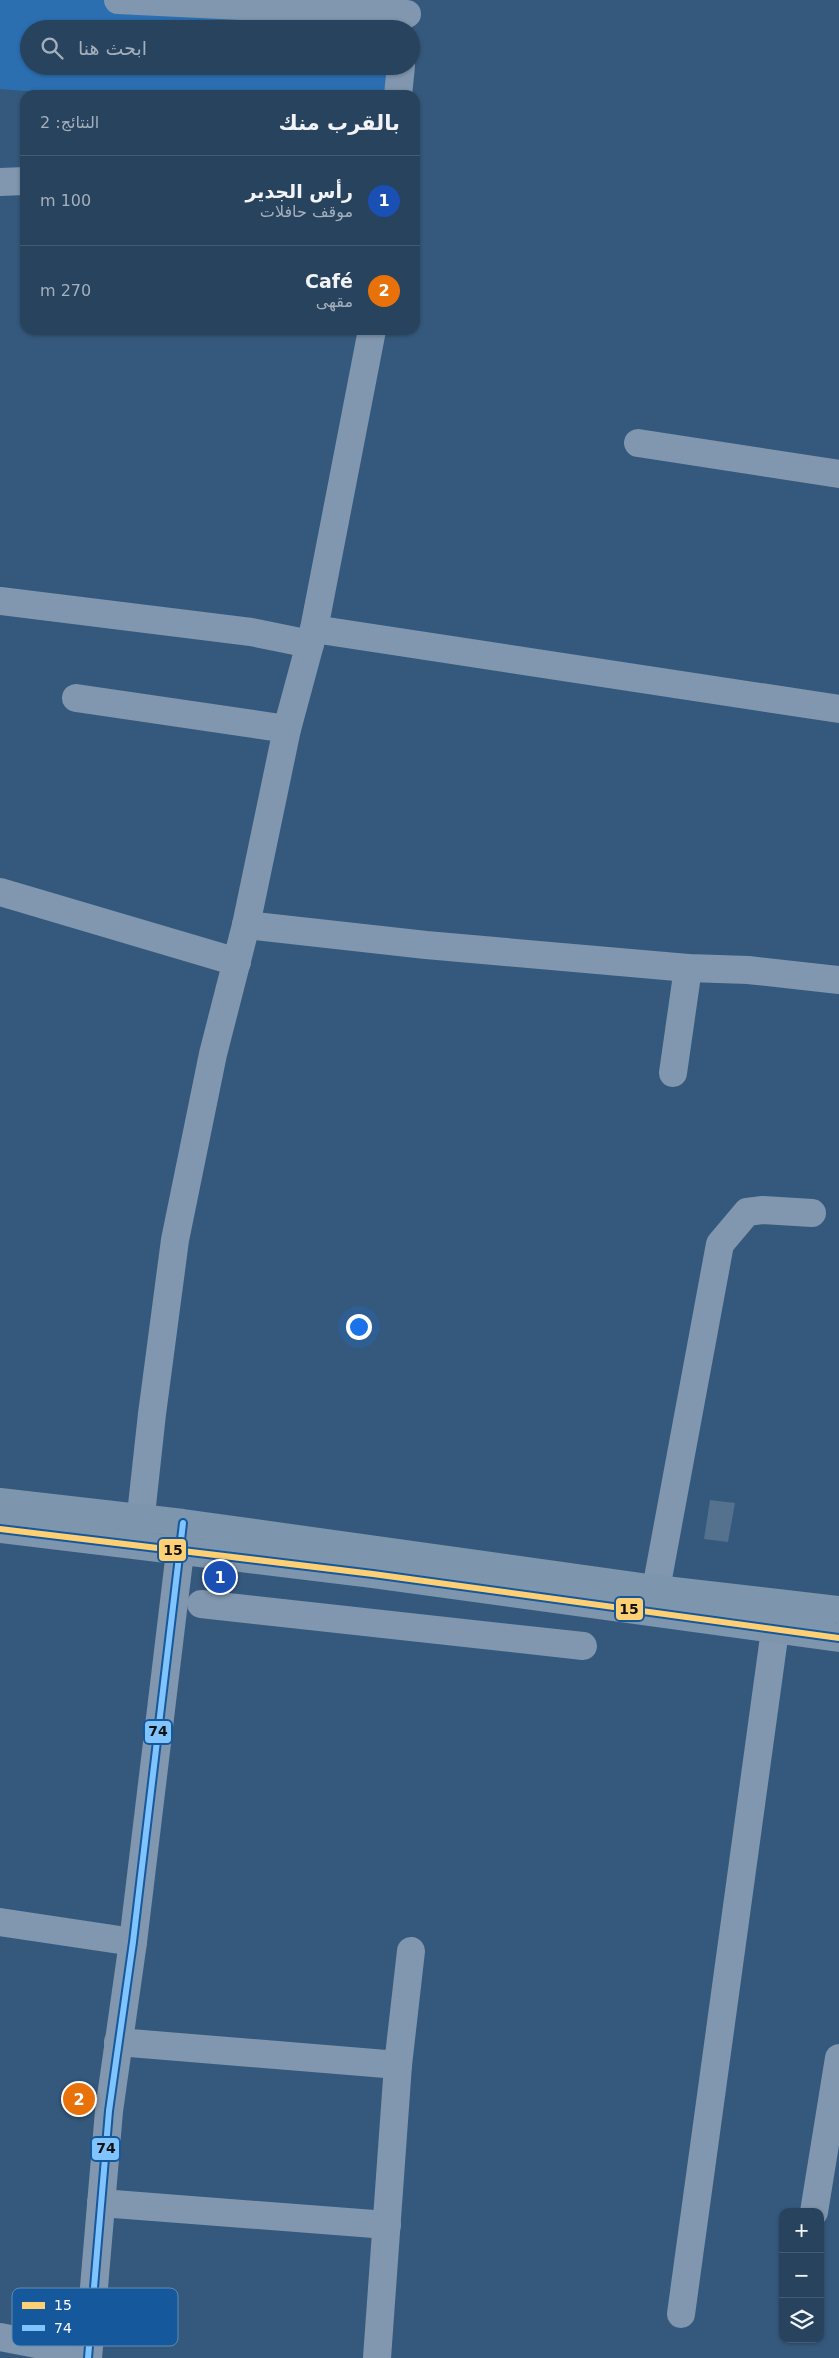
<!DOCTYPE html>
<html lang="ar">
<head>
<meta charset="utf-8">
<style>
  :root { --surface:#28435e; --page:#304a64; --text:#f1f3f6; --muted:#a5b0bc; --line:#445c73; --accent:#b8c5d2 }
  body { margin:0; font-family:"DejaVu Sans",Cairo,sans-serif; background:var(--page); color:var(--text); direction:rtl }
  .controls { position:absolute; right:15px; bottom:15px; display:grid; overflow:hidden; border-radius:10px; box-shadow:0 1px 4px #0004 }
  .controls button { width:45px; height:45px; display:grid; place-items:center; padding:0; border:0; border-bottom:1px solid var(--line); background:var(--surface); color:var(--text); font:25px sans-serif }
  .you { position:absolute; left:358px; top:1326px; width:18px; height:18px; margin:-12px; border:4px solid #fff; border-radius:50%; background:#1a73e8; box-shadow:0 0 0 8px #1a73e833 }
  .badge { display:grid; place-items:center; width:32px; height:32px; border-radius:50%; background:var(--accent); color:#fff; font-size:16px; font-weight:700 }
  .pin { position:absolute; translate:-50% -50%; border:2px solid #fff; box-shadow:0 1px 5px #0006 }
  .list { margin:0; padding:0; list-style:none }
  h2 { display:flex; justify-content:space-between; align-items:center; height:65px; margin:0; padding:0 20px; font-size:21px }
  h2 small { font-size:16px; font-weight:400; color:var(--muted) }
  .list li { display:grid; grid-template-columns:32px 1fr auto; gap:15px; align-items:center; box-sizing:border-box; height:90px; padding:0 20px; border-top:1px solid var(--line) }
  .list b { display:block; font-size:19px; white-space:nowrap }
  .list p { margin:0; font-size:16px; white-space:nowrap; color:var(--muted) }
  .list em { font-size:16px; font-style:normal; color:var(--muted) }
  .icon { flex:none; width:28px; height:28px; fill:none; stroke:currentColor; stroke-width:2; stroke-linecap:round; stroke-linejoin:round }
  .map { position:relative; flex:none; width:839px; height:2358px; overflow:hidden; direction:ltr }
  .search { position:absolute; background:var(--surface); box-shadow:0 1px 4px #0004; left:20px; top:20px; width:400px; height:55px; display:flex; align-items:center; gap:12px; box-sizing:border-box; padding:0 18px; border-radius:28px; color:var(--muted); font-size:19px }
  .panel { position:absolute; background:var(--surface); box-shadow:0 1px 4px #0004; left:20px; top:90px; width:400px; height:245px; border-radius:15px; direction:rtl }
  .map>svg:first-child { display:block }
  .green { fill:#2b6fb1 }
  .building { fill:#54718d }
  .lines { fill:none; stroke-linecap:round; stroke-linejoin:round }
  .minor { stroke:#8097af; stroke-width:28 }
  .major { stroke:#7d95ad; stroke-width:28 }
  .bus-1-casing { stroke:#16589c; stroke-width:10 }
  .bus-2-casing { stroke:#16589c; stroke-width:10 }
  .bus-1 { stroke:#fed073; stroke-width:6 }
  .bus-2 { stroke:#80c4ff; stroke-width:6 }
  .key { fill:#16589c; stroke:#5c8aba; stroke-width:1 }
  .key-label { font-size:14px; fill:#fff }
  .line-badge { stroke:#16589c; stroke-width:2 }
  .pale-badge-label { font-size:14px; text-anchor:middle; font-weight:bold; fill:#111 }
</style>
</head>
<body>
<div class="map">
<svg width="839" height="2358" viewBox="0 0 839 2358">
  <rect width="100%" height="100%" fill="#35597d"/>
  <polygon class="green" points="0,0 392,0 391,29 29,29 29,66 389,66 388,95 79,95 0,89"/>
  <polygon class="building" points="710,1500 735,1503 728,1542 704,1539"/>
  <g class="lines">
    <g class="minor">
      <polyline points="118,0 407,14"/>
      <polyline points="398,95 401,66"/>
      <polyline points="0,182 25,181"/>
      <polyline points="638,443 839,474"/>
      <polyline points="0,601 251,632 310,644"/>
      <polyline points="314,629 839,709"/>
      <polyline points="76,698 287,729"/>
      <polyline points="0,892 237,962"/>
      <polyline points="246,925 426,945 688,968 748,970 839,980"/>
      <polyline points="673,1073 688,968"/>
      <polyline points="138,1542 152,1414 175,1240 213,1054 246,925 287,729 314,629 372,330"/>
      <polyline points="656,1589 720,1244 747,1212 763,1210 812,1213"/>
      <polyline points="201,1604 583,1646"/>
      <polyline points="0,1922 133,1942"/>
      <polyline points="118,2042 398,2065"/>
      <polyline points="101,2203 387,2225"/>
      <polyline points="814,2212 839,2058"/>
      <polyline points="681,2314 775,1630"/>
      <polyline points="0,2337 88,2354"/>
      <polyline points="88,2358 109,2111 133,1942 183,1527"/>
      <polyline points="377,2358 398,2065 411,1951"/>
    </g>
    <g class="major">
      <polyline points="0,1502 183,1523 656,1589 839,1610"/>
      <polyline points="0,1529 373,1574 839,1638"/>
    </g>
    <defs>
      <polyline id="bus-1" points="0,1529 373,1574 839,1638"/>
      <polyline id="bus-2" points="88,2358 109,2111 133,1942 183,1523"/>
    </defs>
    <use href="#bus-1" class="bus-1-casing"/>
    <use href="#bus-2" class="bus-2-casing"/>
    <use href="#bus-1" class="bus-1"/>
    <use href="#bus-2" class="bus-2"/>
  </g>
  <rect x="12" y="2288" width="166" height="58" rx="8" class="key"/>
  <rect x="22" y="2302" width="23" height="7" fill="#fed073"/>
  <rect x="22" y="2325" width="23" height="6" fill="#80c4ff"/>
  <g class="key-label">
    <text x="54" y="2310">15</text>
    <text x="54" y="2333">74</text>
  </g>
  <g class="line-badge">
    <rect x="158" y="1538" width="29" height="24" rx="5" fill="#fed073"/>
    <rect x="615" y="1597" width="29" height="24" rx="5" fill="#fed073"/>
    <rect x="144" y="1720" width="28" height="24" rx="5" fill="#80c4ff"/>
    <rect x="91" y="2137" width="29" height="24" rx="5" fill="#80c4ff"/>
  </g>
  <g class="pale-badge-label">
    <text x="173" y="1555">15</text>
    <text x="629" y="1614">15</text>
    <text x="158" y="1736">74</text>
    <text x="106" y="2153">74</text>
  </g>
</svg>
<div class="controls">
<button>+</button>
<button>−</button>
<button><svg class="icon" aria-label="layers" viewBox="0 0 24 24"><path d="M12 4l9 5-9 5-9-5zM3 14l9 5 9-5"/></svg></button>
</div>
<div class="you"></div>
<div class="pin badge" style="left:220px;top:1577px;background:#1a4fb4">1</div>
<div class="pin badge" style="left:79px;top:2099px;background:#e8710a">2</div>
<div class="search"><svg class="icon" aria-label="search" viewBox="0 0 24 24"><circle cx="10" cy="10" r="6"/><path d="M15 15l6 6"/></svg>ابحث هنا</div>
<section class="panel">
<h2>بالقرب منك<small>النتائج: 2</small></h2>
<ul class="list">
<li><span class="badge" style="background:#1a4fb4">1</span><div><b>رأس الجدير</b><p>موقف حافلات</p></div><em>100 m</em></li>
<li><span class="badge" style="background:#e8710a">2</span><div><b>Café</b><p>مقهى</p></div><em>270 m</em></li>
</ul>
</section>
</div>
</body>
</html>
